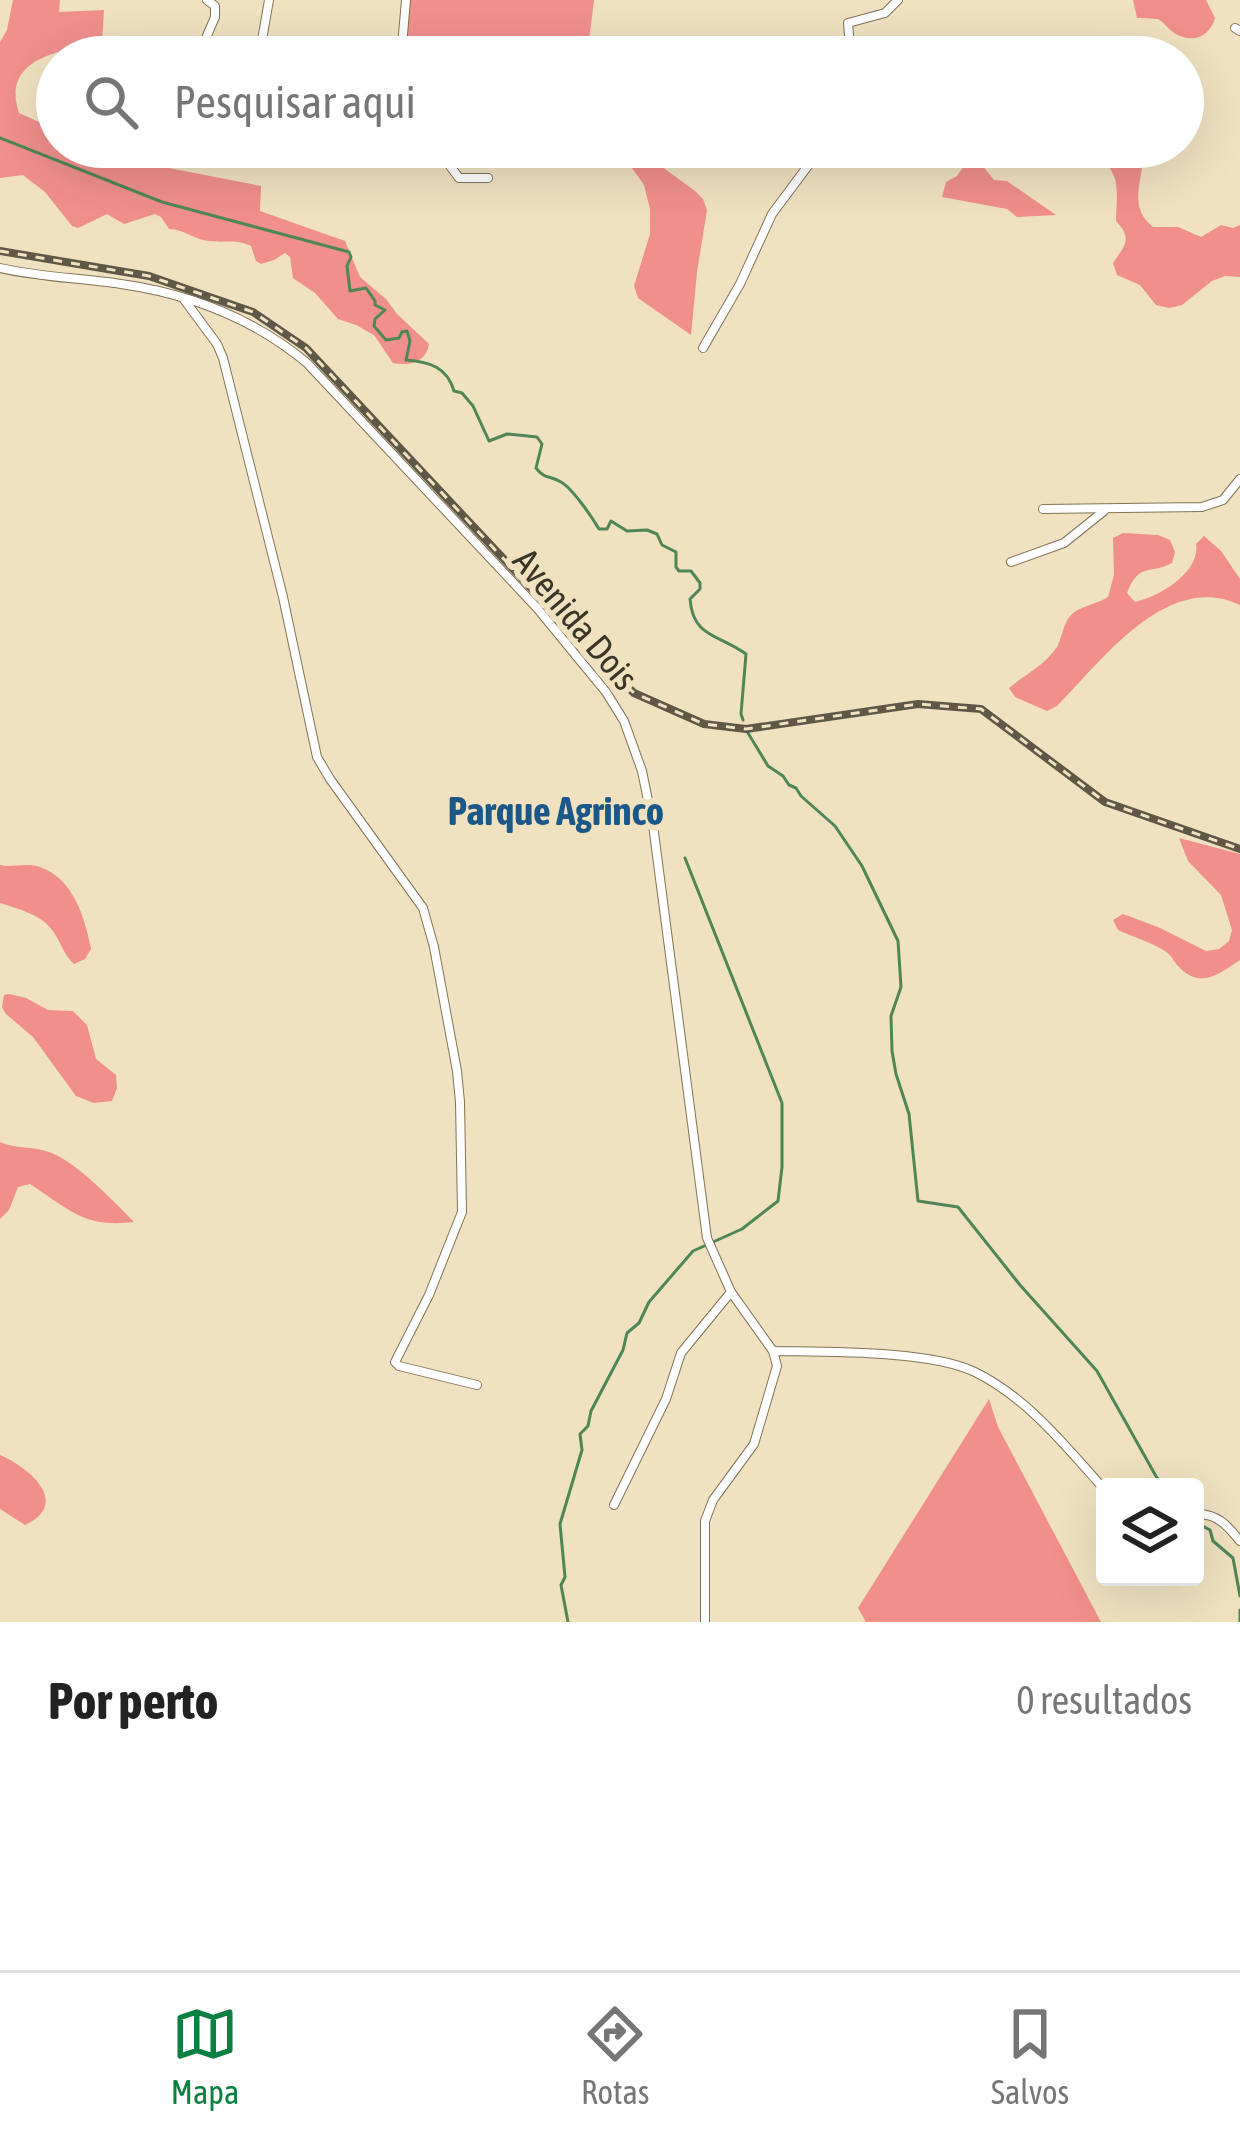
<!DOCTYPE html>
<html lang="pt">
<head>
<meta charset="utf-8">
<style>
  :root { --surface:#fff; --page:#f2f2f2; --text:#222; --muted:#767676; --line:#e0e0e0; --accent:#0b8043 }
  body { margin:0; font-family:"Asap Condensed",sans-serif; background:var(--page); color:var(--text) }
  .controls { position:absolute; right:36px; bottom:36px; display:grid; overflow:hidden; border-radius:12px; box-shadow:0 12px 48px #0002 }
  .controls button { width:108px; height:108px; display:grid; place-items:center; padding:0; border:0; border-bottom:3px solid var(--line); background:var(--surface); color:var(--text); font:60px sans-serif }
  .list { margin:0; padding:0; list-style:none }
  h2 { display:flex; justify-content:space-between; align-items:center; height:156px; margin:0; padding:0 48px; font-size:51px }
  h2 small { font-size:39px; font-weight:400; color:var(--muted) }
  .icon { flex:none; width:66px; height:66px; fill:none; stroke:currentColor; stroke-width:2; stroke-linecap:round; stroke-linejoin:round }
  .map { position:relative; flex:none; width:1240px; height:1622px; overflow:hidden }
  .search { position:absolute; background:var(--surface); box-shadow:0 12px 48px #0002; left:36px; right:36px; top:36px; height:132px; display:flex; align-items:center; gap:30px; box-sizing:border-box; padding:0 42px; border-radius:66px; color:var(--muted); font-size:45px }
  .sheet { height:348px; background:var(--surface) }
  nav { display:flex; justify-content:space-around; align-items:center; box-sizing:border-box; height:168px; border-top:3px solid var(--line); background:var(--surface); font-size:33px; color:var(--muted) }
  nav a { display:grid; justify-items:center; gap:6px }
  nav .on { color:var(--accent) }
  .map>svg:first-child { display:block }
  .forest { fill:#f08f8c }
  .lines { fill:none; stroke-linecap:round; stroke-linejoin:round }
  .stream { stroke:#4f8658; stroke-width:3 }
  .street-casing { stroke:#817355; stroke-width:10 }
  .street { stroke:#fff; stroke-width:8 }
  .rail-casing { stroke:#5f5847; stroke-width:8 }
  .rail { stroke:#f0e1c0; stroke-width:3; stroke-dasharray:9; stroke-linecap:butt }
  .labels { text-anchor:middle; stroke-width:12; stroke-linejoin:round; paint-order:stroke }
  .street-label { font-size:36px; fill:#3b3528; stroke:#f0e1c0 }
  .neighbourhood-label { font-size:39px; font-weight:bold; fill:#1b5888; stroke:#f0e1c0 }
</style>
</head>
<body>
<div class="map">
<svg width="1240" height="1622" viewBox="0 0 1240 1622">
  <rect width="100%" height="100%" fill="#f0e1c0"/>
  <g class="forest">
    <path d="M13 0H60L59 12 104 10 102 41C65 51 0 56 19 113L57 130V147H97L128 160 261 186 260 211 345 241 360 277 386 299 397 314 429 344C426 363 409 366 393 363L374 335 356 325 338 319 315 293 293 278 290 257 285 253 274 260 261 264 256 261 251 246C235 239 225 243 209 241 195 240 184 229 169 229L161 217 155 214 124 224 107 214 78 228 72 226 45 192 23 175 0 178V42L7 30Z"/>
    <polygon points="402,0 594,0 588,49 407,39 406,15"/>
    <path d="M1133 0H1206L1215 18C1210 37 1192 44 1174 33 1168 29 1164 22 1158 19 1156 19 1138 18 1137 18Z"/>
    <polygon points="635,147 695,191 703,199 707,210 697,272 691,335 638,298 634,286 650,234 650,209 644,185 620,151"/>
    <path d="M1102 147H1156L1143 157C1142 184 1128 207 1153 227H1178L1201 237 1221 225 1233 228 1240 225V277L1225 276 1212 281 1182 305 1169 308 1156 305 1140 285 1117 275 1113 263C1125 245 1133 239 1116 221 1116 207 1119 189 1114 176 1109 164 1103 161 1102 147Z"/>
    <polygon points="971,156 978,160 994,180 1007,181 1056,215 1017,217 1007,209 942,197 946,182 957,176"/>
    <path d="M1123 533 1158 535 1170 540 1175 552 1172 563C1149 575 1139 562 1127 593L1135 602C1159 597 1201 572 1196 544L1204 536 1221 551 1240 579V605C1167 570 1101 662 1057 706L1047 711 1015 697 1009 688C1024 675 1042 667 1055 650 1063 639 1062 623 1072 614 1081 606 1097 604 1108 597L1114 575 1113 538Z"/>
    <path d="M1179 838 1240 854V960C1219 974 1200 990 1178 966 1171 958 1174 958 1165 951 1151 942 1133 937 1118 930L1113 920 1123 914 1158 927 1206 951 1219 949 1229 941 1232 930 1221 895 1188 861Z"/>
    <path d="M0 865C13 868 27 862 40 867 73 878 85 918 91 949L85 959 74 964C63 954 61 942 53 931 41 914 18 909 0 903Z"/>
    <polygon points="9,994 26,998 48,1010 73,1011 87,1025 96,1059 116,1075 117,1088 112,1101 94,1103 76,1096 33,1037 6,1014 2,1007 4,995"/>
    <path d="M0 1142C16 1149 33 1146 49 1152 77 1162 113 1201 134 1222 84 1228 70 1210 30 1184L18 1187 9 1210 0 1219Z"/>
    <polygon points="989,1399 998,1427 1101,1622 866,1622 858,1608"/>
    <path d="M0 1455C28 1467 72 1503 25 1525L0 1509Z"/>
  </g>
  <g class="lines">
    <g class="stream">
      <path d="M0 138 162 202 349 252 351 257 347 266 350 291 366 288 375 301V305L385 310 375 319 374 326 386 340 399 338 402 332 407 331 410 341 406 360C430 362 447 367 454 391L462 393 473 406 489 441 507 434 537 437 542 444 536 468C545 480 550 475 561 482 572 488 592 517 599 529H607L611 521 627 531 647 530 657 534 662 545 676 552V567L679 571H691L700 583V589L690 599C693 638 719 634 746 654L741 714 743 720"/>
      <polyline points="748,733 768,766 783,776 789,785 796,788 801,796 835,826 862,866 898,941 901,987 891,1016 892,1051 896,1074 909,1114 918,1201 958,1207 1020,1285 1097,1371 1157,1478 1168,1487"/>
      <polyline points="1195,1522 1210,1530 1213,1541 1233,1558 1240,1596"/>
      <polyline points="1240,1610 1240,1621"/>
      <polyline points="568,1622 561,1585 565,1577 560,1524 582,1450 580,1434 588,1426 591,1411 623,1350 627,1333 639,1323 649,1302 693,1251 742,1229 778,1201 782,1167 782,1103 685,858"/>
    </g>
    <defs>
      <g id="street">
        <polyline points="1235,28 1240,31"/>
        <polyline points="206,56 203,45 215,17 215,6 207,0"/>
        <polyline points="259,57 269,0"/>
        <polyline points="401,57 406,0"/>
        <polyline points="851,57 848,23 885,13 898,0"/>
        <polyline points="436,147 459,178 488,178"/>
        <path d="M0 268C39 277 81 278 121 284 191 294 253 318 307 363L537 608 606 692 624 721 642 771 653 825 707 1238 731 1292 773 1351 777 1366 754 1444 713 1500 705 1521V1622"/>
        <polyline points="183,298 217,344 223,358 283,597 317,757 330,779 423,908 434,947 457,1071 460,1102 462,1212 429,1295 395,1362 399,1366 477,1385"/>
        <polyline points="703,348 740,284 772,214 822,147"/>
        <polyline points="1043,509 1202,507 1223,500 1240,479"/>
        <polyline points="1011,562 1064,543 1104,511"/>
        <path d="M773 1351C826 1352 930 1350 975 1372 1028 1398 1067 1448 1105 1490"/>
        <polyline points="614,1505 666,1399 681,1353 731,1292"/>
        <path d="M1195 1514C1217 1513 1227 1525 1240 1541"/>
      </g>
    </defs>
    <use href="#street" class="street-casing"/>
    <use href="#street" class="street"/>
    <defs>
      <polyline id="rail" points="0,251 149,276 253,312 306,348 590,651 634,693 704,724 746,729 918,704 981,709 1105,802 1240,849"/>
    </defs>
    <use href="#rail" class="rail-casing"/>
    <use href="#rail" class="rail"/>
  </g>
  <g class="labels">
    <g class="street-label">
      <text transform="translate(576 619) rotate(50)" y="13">Avenida Dois</text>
    </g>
    <g class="neighbourhood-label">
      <text x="556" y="825">Parque Agrinco</text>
    </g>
  </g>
</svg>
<div class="controls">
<button><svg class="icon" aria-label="layers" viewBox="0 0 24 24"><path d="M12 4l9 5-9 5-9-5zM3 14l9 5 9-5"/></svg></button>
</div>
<div class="search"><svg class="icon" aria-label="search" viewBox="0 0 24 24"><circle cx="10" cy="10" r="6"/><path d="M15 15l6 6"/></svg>Pesquisar aqui</div>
</div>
<section class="sheet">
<h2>Por perto<small>0 resultados</small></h2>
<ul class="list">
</ul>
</section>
<nav>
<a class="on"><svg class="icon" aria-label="map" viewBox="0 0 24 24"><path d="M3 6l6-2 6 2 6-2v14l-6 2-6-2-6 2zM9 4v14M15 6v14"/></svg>Mapa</a>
<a><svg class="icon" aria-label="directions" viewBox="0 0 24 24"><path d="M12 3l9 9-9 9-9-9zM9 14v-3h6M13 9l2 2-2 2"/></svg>Rotas</a>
<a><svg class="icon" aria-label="saved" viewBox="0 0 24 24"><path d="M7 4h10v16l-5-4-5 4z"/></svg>Salvos</a>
</nav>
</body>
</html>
